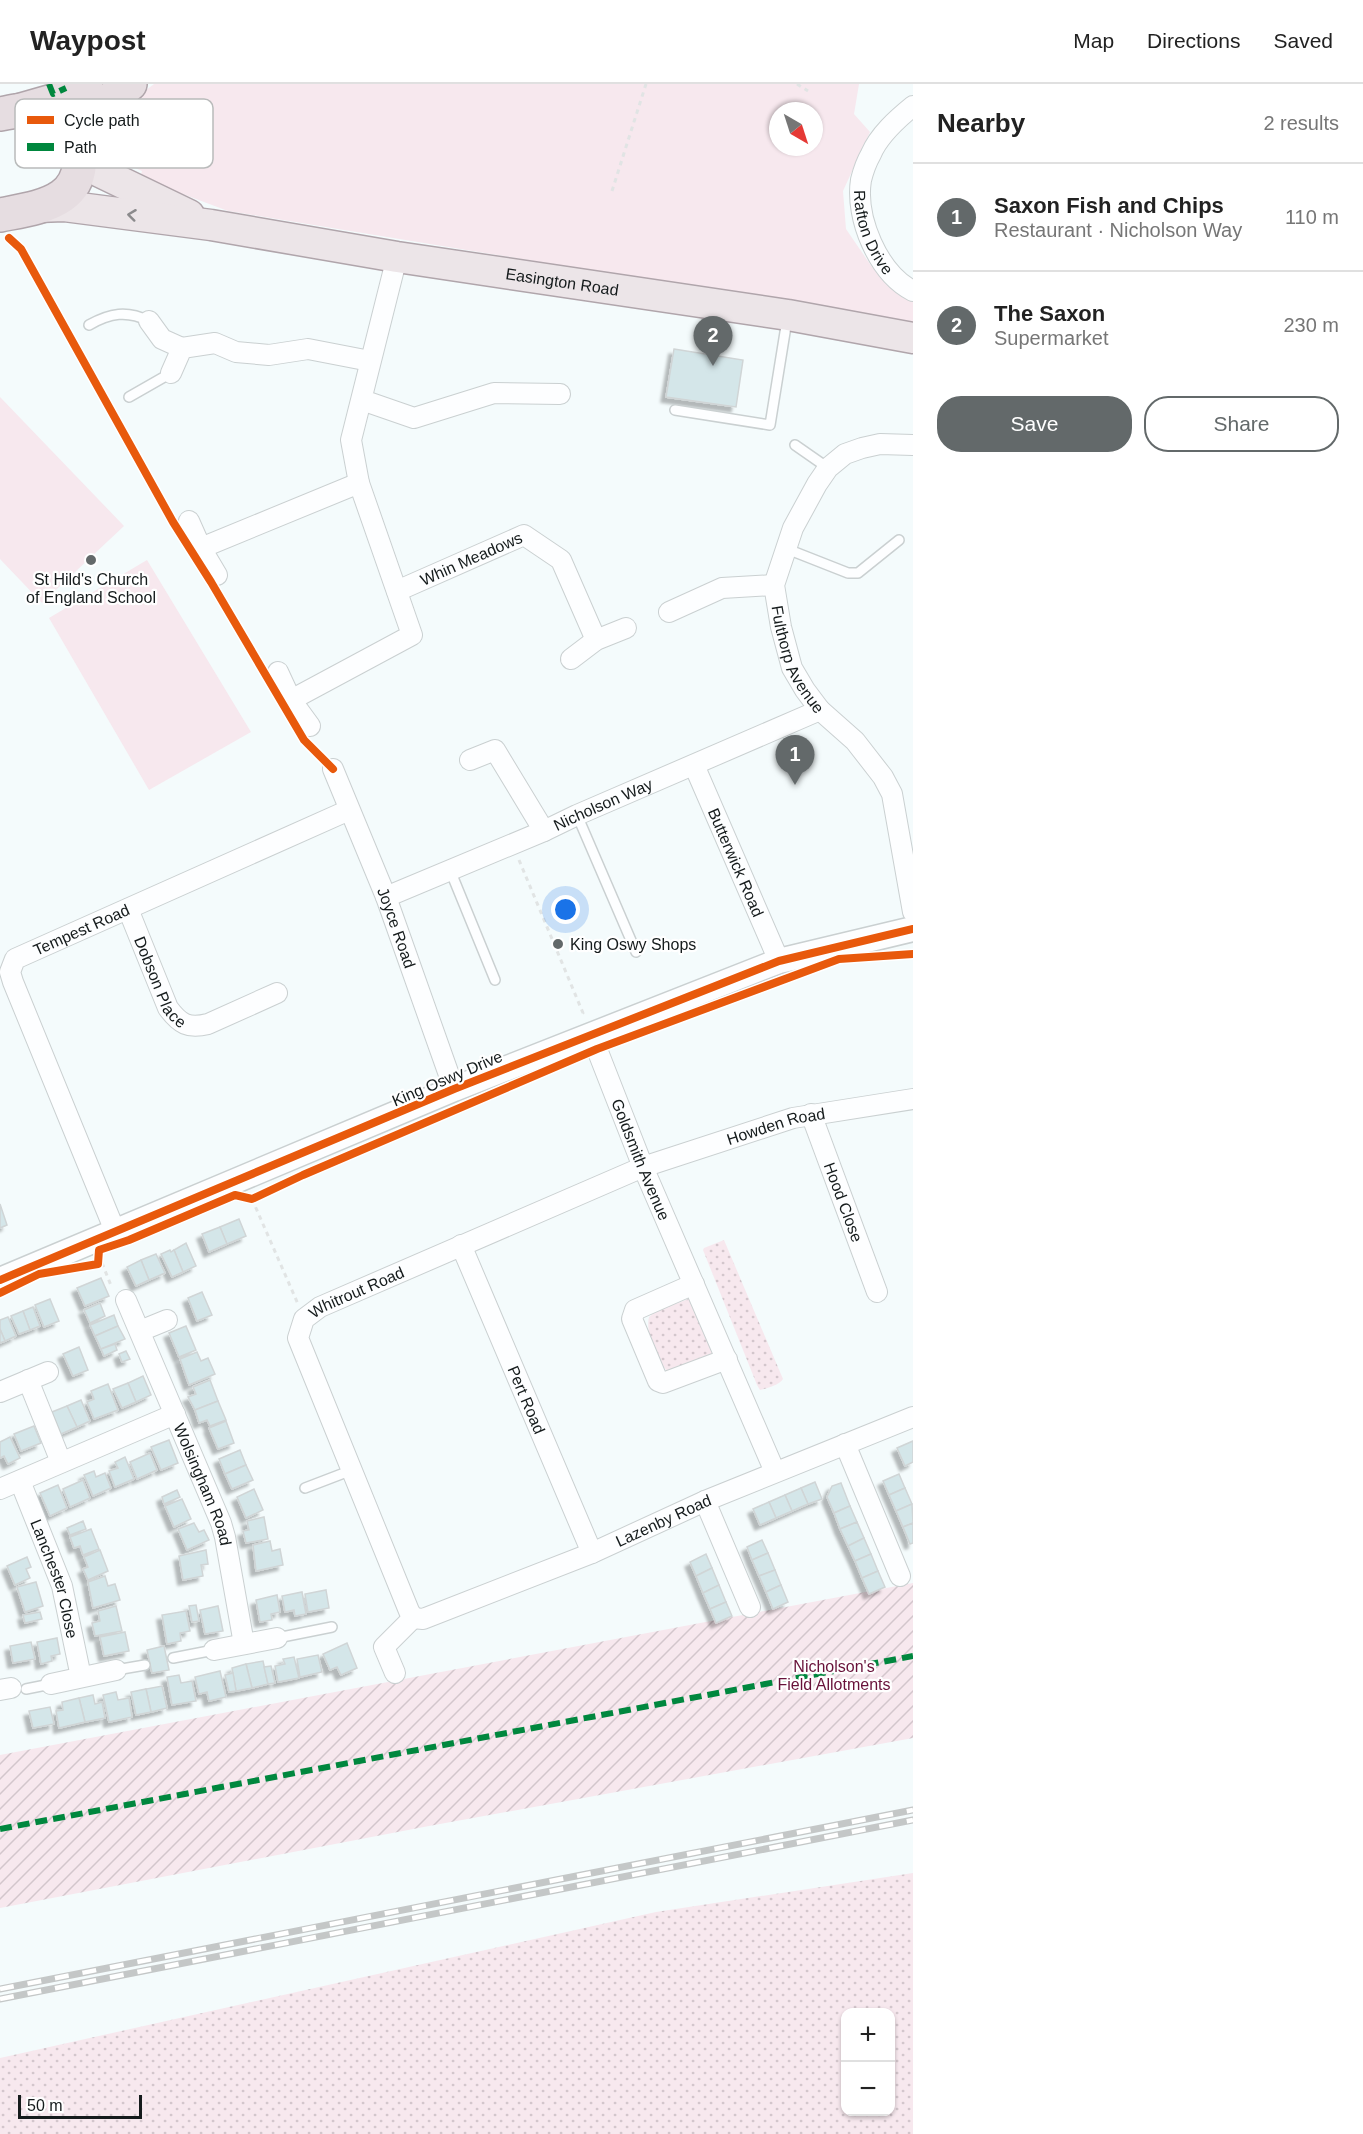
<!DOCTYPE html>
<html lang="en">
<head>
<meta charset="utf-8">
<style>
  :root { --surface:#fff; --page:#f2f2f2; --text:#222; --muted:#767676; --line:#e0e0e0; --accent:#63696a }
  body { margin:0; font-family:Arial,sans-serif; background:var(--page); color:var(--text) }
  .controls { position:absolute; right:18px; bottom:18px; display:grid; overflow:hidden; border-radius:12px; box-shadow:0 2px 4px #0004 }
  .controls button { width:54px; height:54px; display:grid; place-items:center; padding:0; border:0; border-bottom:2px solid var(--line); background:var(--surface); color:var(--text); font:30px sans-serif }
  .compass { position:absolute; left:769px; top:18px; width:54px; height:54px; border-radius:50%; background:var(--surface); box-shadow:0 2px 4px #0004; rotate:141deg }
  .scale { position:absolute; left:18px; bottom:15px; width:124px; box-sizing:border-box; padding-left:6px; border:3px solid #151b1c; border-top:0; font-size:16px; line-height:21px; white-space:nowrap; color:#151b1c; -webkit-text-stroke:4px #fff; paint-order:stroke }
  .you { position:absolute; left:566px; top:826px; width:21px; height:21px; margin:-15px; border:4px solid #fff; border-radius:50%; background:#1a73e8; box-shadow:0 0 0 9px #1a73e833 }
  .badge { display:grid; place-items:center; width:39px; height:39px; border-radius:50%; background:var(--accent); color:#fff; font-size:20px; font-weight:700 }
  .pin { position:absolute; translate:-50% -50px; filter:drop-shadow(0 2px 3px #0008) }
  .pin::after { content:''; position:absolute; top:32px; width:21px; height:18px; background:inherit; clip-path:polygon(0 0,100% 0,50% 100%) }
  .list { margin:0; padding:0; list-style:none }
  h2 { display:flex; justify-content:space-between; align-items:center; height:78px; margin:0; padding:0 24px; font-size:26px }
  h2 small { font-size:20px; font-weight:400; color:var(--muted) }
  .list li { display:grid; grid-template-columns:39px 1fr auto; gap:18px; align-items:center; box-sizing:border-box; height:108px; padding:0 24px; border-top:2px solid var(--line) }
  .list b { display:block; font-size:22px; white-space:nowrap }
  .list p { margin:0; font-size:20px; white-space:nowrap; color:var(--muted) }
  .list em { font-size:20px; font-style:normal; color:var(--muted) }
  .actions { display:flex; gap:12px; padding:18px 24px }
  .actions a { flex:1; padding:14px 0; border:2px solid var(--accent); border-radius:24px; text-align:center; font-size:21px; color:var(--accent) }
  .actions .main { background:var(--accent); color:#fff }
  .map { position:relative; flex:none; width:913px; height:2050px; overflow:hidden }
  header { display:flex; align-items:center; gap:36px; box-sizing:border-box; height:84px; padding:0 30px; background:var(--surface); border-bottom:2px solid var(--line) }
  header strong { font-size:28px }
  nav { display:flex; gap:33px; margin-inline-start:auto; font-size:21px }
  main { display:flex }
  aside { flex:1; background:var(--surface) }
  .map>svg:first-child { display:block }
  .grass { fill:url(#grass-dots); fill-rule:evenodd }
  .park { fill:#f7e8ee; fill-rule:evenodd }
  .garden { fill:url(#garden-furrows) }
  .building { fill:#d4e6e9; stroke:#d0d5d6; stroke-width:1.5; filter:url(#shadow) }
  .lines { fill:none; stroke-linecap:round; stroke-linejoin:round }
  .service-casing { stroke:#cad0d1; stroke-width:12 }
  .minor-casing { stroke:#cad0d1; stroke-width:22 }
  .tertiary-casing { stroke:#cad0d1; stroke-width:27 }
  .primary-casing { stroke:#b0a5ab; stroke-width:33 }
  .trunk-casing { stroke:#b0a5ab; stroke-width:36 }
  .path { stroke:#e1e4e4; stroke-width:3; stroke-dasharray:4.5 4.5; stroke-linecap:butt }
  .service { stroke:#fdfeff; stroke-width:9 }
  .minor { stroke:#fdfeff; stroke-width:20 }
  .tertiary { stroke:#fdfeff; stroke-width:24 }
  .primary { stroke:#ece5e8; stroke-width:30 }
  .trunk { stroke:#e6dde1; stroke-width:33 }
  .rail-casing { stroke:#c4c7c7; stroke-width:7 }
  .rail { stroke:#fff; stroke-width:4.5; stroke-dasharray:14; stroke-linecap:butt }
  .quiet { stroke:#00873e; stroke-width:6; stroke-dasharray:12 6; stroke-linecap:butt }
  .cycleway-casing { stroke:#fff; stroke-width:11 }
  .cycleway { stroke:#e8590c; stroke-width:8 }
  .oneway { stroke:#8b8a8c }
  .poi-dot { fill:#63696a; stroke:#fff; stroke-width:2 }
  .labels { text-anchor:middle; stroke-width:4.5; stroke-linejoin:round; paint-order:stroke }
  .street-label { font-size:16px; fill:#151b1c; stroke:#fff }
  .poi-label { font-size:16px; fill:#151b1c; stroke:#fff }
  .park-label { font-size:16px; fill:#681139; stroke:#fff }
  .key { fill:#fff; stroke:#b9bbbb; stroke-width:1.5 }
  .key-label { font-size:16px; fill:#151b1c }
</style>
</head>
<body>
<header>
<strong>Waypost</strong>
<nav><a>Map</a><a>Directions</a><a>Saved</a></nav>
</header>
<main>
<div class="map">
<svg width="913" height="2050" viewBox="0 0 913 2050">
  <defs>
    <pattern id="grass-dots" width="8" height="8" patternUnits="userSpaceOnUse" patternTransform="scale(1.5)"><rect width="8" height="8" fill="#f7e8ee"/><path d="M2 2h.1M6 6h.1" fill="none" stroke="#d3c6cc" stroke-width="1.8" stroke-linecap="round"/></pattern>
    <pattern id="garden-furrows" width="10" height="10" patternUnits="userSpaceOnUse" patternTransform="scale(1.5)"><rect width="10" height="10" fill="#f7e8ee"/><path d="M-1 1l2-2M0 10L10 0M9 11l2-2" fill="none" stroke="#d3c6cc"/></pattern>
    <filter id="shadow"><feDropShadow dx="-5" dy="5" stdDeviation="1.5" flood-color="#0004"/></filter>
  </defs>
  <rect width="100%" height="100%" fill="#f4fbfc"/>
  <g class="grass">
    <path d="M724 1156 783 1295C779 1301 768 1304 760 1306L757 1301 703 1166 704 1164Z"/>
    <path d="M691 1214 716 1274 668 1288C657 1276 645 1250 649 1233L656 1227Z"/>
    <path d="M913 1789V2050H0V1974L656 1828ZM890 1928V2028H846V1928Z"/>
  </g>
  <g class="park">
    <path d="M154 0H859L854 30 870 48 843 107 846 145 872 183 905 212 913 215V239L228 127 140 94 142 87 108 73 103 68 99 52 107 36ZM778 27H814V63H778Z"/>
    <polygon points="0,313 124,442 42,519 0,475"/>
    <polygon points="147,476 251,648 149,706 49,534"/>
  </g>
  <polygon class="garden" points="913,1499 913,1654 429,1742 0,1824 0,1671"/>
  <g class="building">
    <polygon points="674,265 743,276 736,323 666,313"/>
    <polygon points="0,1120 7,1141 0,1144"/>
    <polygon points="239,1135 246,1152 227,1160 220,1143"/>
    <polygon points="220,1143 227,1160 209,1168 202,1150"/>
    <polygon points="186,1159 196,1182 183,1188 174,1166"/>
    <polygon points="170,1166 171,1168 174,1166 183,1188 172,1193 161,1170"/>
    <polygon points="156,1170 165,1189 149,1196 141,1176"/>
    <polygon points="141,1176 149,1196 136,1202 127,1183"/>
    <polygon points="101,1194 109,1212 85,1222 77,1204"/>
    <polygon points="202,1208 212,1231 197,1237 188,1214"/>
    <polygon points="50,1215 59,1237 44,1243 35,1221"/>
    <polygon points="100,1219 105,1232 90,1239 84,1226"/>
    <polygon points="33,1223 40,1242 30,1246 23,1227"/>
    <polygon points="23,1227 30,1246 19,1250 11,1232"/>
    <polygon points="114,1231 118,1242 95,1252 90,1241"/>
    <polygon points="8,1233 16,1252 5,1257 0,1245 0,1236"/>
    <polygon points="118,1242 125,1255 101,1265 95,1252"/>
    <polygon points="186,1242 196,1266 179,1273 169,1249"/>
    <polygon points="0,1245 5,1257 0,1259"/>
    <polygon points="115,1260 117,1266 104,1272 101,1265"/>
    <polygon points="79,1263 88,1286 73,1292 63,1270"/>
    <polygon points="126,1267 130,1275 122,1278 119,1270"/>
    <polygon points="197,1268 201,1277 208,1274 215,1290 189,1301 180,1275"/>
    <polygon points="143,1292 151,1311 136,1318 128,1299"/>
    <polygon points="210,1296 218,1317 195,1326 188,1313 196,1310 193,1303"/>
    <polygon points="128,1299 136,1318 122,1324 113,1305"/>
    <polygon points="108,1300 118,1326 94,1335 87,1318 94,1315 91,1307"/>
    <polygon points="81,1316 90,1337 77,1343 67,1322"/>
    <polygon points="218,1317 226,1336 210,1342 207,1336 199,1339 195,1326"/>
    <polygon points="67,1322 77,1343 61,1350 52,1328"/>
    <polygon points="226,1337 234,1359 218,1365 209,1344"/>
    <polygon points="34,1342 41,1359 21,1367 14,1350"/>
    <polygon points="10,1353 20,1374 8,1380 4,1372 0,1374 0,1358"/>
    <polygon points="169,1356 178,1379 161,1386 151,1363"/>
    <polygon points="913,1357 913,1378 905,1382 897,1364"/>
    <polygon points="240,1366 246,1381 225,1390 219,1375"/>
    <polygon points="150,1369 157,1386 137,1395 130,1378"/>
    <polygon points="125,1373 134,1395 115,1403 109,1387 118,1384 115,1378"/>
    <polygon points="246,1381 253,1396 232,1405 225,1390"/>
    <polygon points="94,1387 96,1393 105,1389 111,1404 93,1412 84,1391"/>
    <polygon points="899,1390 905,1404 889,1411 883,1397"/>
    <polygon points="83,1396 90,1414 70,1423 63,1405"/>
    <polygon points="815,1398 822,1415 808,1420 801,1404"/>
    <polygon points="841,1399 850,1422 834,1429 827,1413 832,1402"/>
    <polygon points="58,1401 67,1424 50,1432 40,1409"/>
    <polygon points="801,1404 808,1420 792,1427 785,1411"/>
    <polygon points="905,1404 912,1420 896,1427 889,1411"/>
    <polygon points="254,1405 263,1426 246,1434 237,1413"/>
    <polygon points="177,1406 180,1413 164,1420 162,1413"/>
    <polygon points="785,1411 792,1427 776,1434 769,1418"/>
    <polygon points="182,1415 191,1435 174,1443 165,1422"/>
    <polygon points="769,1418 776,1434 760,1441 753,1425"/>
    <polygon points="912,1420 913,1439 903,1443 896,1427"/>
    <polygon points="850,1422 857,1438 840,1445 834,1429"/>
    <polygon points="264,1433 268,1455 246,1459 243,1447 249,1446 247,1437"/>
    <polygon points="83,1437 86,1445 70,1451 67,1444"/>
    <polygon points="857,1438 864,1454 848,1462 840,1445"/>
    <polygon points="194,1439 199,1448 204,1446 209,1456 187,1466 178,1445"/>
    <polygon points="913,1439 913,1459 910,1460 903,1443"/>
    <polygon points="91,1445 99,1465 83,1471 80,1462 74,1464 70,1453"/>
    <polygon points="864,1454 871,1470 855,1477 848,1462"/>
    <polygon points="762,1456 768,1469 752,1476 747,1463"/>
    <polygon points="270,1457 272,1467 280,1465 283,1481 256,1487 253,1461"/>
    <polygon points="100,1466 108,1487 88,1496 83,1485 88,1483 84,1473"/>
    <polygon points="206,1466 208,1480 201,1481 203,1492 183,1496 179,1472"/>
    <polygon points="768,1469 775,1486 759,1492 752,1476"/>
    <polygon points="706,1470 712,1484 696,1492 690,1478"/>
    <polygon points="871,1470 878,1487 862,1494 855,1477"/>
    <polygon points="27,1473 31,1483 26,1485 30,1494 15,1501 7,1482"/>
    <polygon points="712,1484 719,1501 703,1509 696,1492"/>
    <polygon points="775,1486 781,1501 766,1508 759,1492"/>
    <polygon points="878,1487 885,1503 869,1510 862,1494"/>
    <polygon points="105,1492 108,1502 115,1500 120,1516 93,1524 88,1498"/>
    <polygon points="36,1498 43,1522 25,1528 17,1503"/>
    <polygon points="719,1501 726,1518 710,1525 703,1509"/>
    <polygon points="781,1501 788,1518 773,1525 766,1508"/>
    <polygon points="326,1506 329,1524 308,1528 305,1510"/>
    <polygon points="302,1508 306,1530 295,1532 294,1526 285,1528 282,1512"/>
    <polygon points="277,1511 280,1528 271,1530 272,1536 260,1538 256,1516"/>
    <polygon points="726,1518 732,1532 716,1539 710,1525"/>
    <polygon points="196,1521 199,1537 192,1538 189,1522"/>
    <polygon points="116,1522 122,1547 95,1552 92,1539 100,1537 98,1527"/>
    <polygon points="218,1522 223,1547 205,1550 200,1526"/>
    <polygon points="186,1527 190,1547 180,1549 181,1557 167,1560 162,1531"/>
    <polygon points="40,1528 42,1535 25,1539 23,1531"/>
    <polygon points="125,1548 129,1567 104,1572 100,1553"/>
    <polygon points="57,1554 60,1570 51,1572 52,1577 41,1580 37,1558"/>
    <polygon points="31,1558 35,1575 13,1579 10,1562"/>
    <polygon points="347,1559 357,1584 341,1591 337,1583 330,1586 323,1570"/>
    <polygon points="164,1562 169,1586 152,1589 147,1566"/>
    <polygon points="318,1571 322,1588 300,1593 297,1575"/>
    <polygon points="294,1573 299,1594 278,1598 275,1582 285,1580 283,1575"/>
    <polygon points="263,1577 268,1600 252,1604 246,1580"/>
    <polygon points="246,1580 252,1604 236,1607 232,1584"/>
    <polygon points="271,1582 275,1599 268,1600 264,1583"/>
    <polygon points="220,1587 226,1613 209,1617 207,1608 199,1610 195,1593"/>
    <polygon points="233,1589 236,1607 229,1608 225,1591"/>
    <polygon points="179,1591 181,1599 192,1597 196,1617 172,1621 167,1593"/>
    <polygon points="162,1602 167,1624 151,1628 146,1605"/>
    <polygon points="146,1605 151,1628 136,1631 131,1608"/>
    <polygon points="116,1608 118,1616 129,1614 132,1633 109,1638 103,1611"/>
    <polygon points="93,1611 95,1620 102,1618 105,1634 85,1638 79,1614"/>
    <polygon points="79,1614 85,1638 59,1644 56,1627 63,1626 62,1618"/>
    <polygon points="50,1623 54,1640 33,1644 29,1627"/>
  </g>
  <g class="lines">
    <defs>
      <g id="service">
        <path d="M89 241C110 229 127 226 149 237"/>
        <polyline points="129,313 171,289"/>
        <polyline points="675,326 770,341 787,236"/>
        <polyline points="795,361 828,384"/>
        <polyline points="787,465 848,489 858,489 899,456"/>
        <polyline points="577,731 636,868"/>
        <polyline points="450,786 495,896"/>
        <polyline points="305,1404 352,1386"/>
        <polyline points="277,1554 332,1543"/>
        <polyline points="173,1574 214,1566"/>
        <polyline points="116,1586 145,1581"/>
        <polyline points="26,1605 51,1600"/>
      </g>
      <g id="minor">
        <path id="s1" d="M913 22C897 35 879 51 871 70 867 77 863 88 861 96 855 134 878 189 913 207"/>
        <polyline points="149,237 162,255 182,264"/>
        <polyline points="171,289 182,264 215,259 236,268 269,271 308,265 370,277"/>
        <polyline points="362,316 414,334 494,309 560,310"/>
        <path id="s2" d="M913 361 880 360 862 364 845 370 828 384 817 400 793 444 774 501 781 543 792 584 805 606 820 626 855 657 883 693 892 710 913 828"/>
        <polyline points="189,437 201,464 217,491"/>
        <polyline points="201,464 359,399"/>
        <path id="s3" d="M397 507 524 451 561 476 596 556"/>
        <polyline points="669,528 722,504 774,501"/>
        <polyline points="571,575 596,556 626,544"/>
        <polyline points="278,588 291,616 310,642"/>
        <polyline points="291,616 412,551 359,399 351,356 397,173"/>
        <polyline points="470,676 495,666 544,747"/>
        <path id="s4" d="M694 681 779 877"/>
        <path id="s5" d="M333 685 386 813 454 1005"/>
        <path id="s6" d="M386 813 544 747 577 731 820 626"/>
        <path id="s7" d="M128 825 168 924C180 940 188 945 208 940L277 909"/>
        <path id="s8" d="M591 950 643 1083 775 1388"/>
        <path id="s9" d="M811 1030 877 1208"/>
        <path id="s10" d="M115 1147 13 898 10 888 15 875 349 726"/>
        <path id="s11" d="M461 1161 592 1469"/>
        <polyline points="694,1200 635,1226 632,1235 658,1297 663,1299 727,1275"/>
        <path id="s12" d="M126 1216 221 1439 225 1453 244 1560"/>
        <polyline points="140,1247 167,1236"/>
        <polyline points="28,1296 61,1378"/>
        <polyline points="0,1308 48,1288"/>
        <polyline points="845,1360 900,1492"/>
        <path id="s13" d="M20 1397 62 1502 81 1593"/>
        <polyline points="0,1405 175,1330"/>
        <polyline points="705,1417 750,1523"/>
        <path id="s14" d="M413 1534 409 1527 298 1254 304 1235 320 1223 643 1083 793 1034 913 1015"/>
        <path id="s15" d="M413 1534 423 1535 592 1469 705 1417 913 1333"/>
        <polyline points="214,1566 277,1554"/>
        <polyline points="395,1589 384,1563 413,1534"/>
        <polyline points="51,1600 116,1586"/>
        <polyline points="0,1606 11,1604"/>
      </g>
      <polyline id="tertiary" points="0,1196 454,1005 779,877 913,845"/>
      <g id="primary">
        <polyline points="79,72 100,88 189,131"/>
        <path id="s16" d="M37 123 64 122 211 141 397 173 788 231 913 254"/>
      </g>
      <g id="trunk">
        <polyline points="21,26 56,16 86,0"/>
        <path d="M0 30C11 28 21 25 32 27 44 29 61 36 69 46 85 66 83 97 62 112 45 124 20 127 0 131"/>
        <path d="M78 65C87 31 104 20 130 0"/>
      </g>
    </defs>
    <use href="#service" class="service-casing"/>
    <use href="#minor" class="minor-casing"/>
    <use href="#tertiary" class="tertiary-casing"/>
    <use href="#primary" class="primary-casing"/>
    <use href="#trunk" class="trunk-casing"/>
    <g class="path">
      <polyline points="797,0 808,7"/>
      <polyline points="612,107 646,0"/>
      <polyline points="519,776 583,929 580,933"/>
      <polyline points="252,1115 298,1220"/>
      <polyline points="102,1179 112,1204"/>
    </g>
    <use href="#service" class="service"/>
    <use href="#minor" class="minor"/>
    <use href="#tertiary" class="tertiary"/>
    <use href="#primary" class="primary"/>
    <use href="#trunk" class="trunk"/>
    <defs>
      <g id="rail">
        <polyline points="0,1905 913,1726"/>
        <polyline points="0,1915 913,1736"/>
      </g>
    </defs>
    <use href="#rail" class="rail-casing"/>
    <use href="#rail" class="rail"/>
    <g class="quiet">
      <polyline points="49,0 53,10 66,4"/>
      <polyline points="0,1745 913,1572"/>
    </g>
    <defs>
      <g id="cycleway">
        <polyline points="9,154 21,165 173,438 211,498 304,656 333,685"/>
        <polyline points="0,1196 454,1005 779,877 913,845"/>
        <polyline points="0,1209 39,1190 98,1180 99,1166 129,1156 235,1111 252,1115 303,1091 597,965 839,875 913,870"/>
      </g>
    </defs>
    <use href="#cycleway" class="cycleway-casing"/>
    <use href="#cycleway" class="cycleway"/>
  </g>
  <defs><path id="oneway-chevron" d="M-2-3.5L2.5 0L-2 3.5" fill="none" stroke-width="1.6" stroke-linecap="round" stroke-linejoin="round" transform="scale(1.5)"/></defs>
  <use class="oneway" href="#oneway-chevron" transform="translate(132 131) rotate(-173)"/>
  <g class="poi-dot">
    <circle cx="91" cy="476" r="6"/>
    <circle cx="558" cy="860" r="6"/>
  </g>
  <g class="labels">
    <g class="street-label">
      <text dy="6" stroke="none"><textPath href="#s1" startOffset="147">Rafton Drive</textPath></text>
      <text dy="6" stroke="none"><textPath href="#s16" startOffset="531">Easington Road</textPath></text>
      <text dy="6" stroke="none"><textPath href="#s3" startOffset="81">Whin Meadows</textPath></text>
      <text dy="6" stroke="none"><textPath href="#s2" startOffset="300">Fulthorp Avenue</textPath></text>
      <text dy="6" stroke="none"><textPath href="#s6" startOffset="236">Nicholson Way</textPath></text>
      <text dy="6" stroke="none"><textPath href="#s4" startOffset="106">Butterwick Road</textPath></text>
      <text dy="6" stroke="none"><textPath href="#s5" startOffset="171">Joyce Road</textPath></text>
      <text dy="6" stroke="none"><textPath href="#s10" startOffset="366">Tempest Road</textPath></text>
      <text dy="6" stroke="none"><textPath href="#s7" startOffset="80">Dobson Place</textPath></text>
      <text transform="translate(447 994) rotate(-23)" y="6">King Oswy Drive</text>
      <text dy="6" stroke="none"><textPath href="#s14" startOffset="834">Howden Road</textPath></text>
      <text dy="6" stroke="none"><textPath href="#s8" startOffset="135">Goldsmith Avenue</textPath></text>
      <text dy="6" stroke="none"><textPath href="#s9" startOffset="94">Hood Close</textPath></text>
      <text dy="6" stroke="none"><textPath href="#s14" startOffset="382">Whitrout Road</textPath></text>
      <text dy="6" stroke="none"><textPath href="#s11" startOffset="168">Pert Road</textPath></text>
      <text dy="6" stroke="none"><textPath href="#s12" startOffset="200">Wolsingham Road</textPath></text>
      <text dy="6" stroke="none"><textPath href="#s15" startOffset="270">Lazenby Road</textPath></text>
      <text dy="6" stroke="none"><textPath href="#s13" startOffset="104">Lanchester Close</textPath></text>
    </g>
    <g class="poi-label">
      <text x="91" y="501">St Hild's Church<tspan x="91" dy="18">of England School</tspan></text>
      <text x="570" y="866" text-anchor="start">King Oswy Shops</text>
    </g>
    <g class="park-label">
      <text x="834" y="1588">Nicholson's<tspan x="834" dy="18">Field Allotments</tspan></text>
    </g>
  </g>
  <rect x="15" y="15" width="198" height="69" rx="9" class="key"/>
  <rect x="27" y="32" width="27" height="8" fill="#e8590c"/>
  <rect x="27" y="59" width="27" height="8" fill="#00873e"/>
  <g class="key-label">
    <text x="64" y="42">Cycle path</text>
    <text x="64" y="69">Path</text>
  </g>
</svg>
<div class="controls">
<button>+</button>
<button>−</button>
</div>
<svg class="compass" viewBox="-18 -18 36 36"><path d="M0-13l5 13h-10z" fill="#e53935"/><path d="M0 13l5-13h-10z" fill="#767676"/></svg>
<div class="scale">50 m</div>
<div class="you"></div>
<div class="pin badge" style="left:795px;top:701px">1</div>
<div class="pin badge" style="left:713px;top:282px">2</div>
</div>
<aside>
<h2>Nearby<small>2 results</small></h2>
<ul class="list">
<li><span class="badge">1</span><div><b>Saxon Fish and Chips</b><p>Restaurant · Nicholson Way</p></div><em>110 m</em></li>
<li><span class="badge">2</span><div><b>The Saxon</b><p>Supermarket</p></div><em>230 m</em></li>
</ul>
<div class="actions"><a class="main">Save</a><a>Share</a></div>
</aside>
</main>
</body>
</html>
